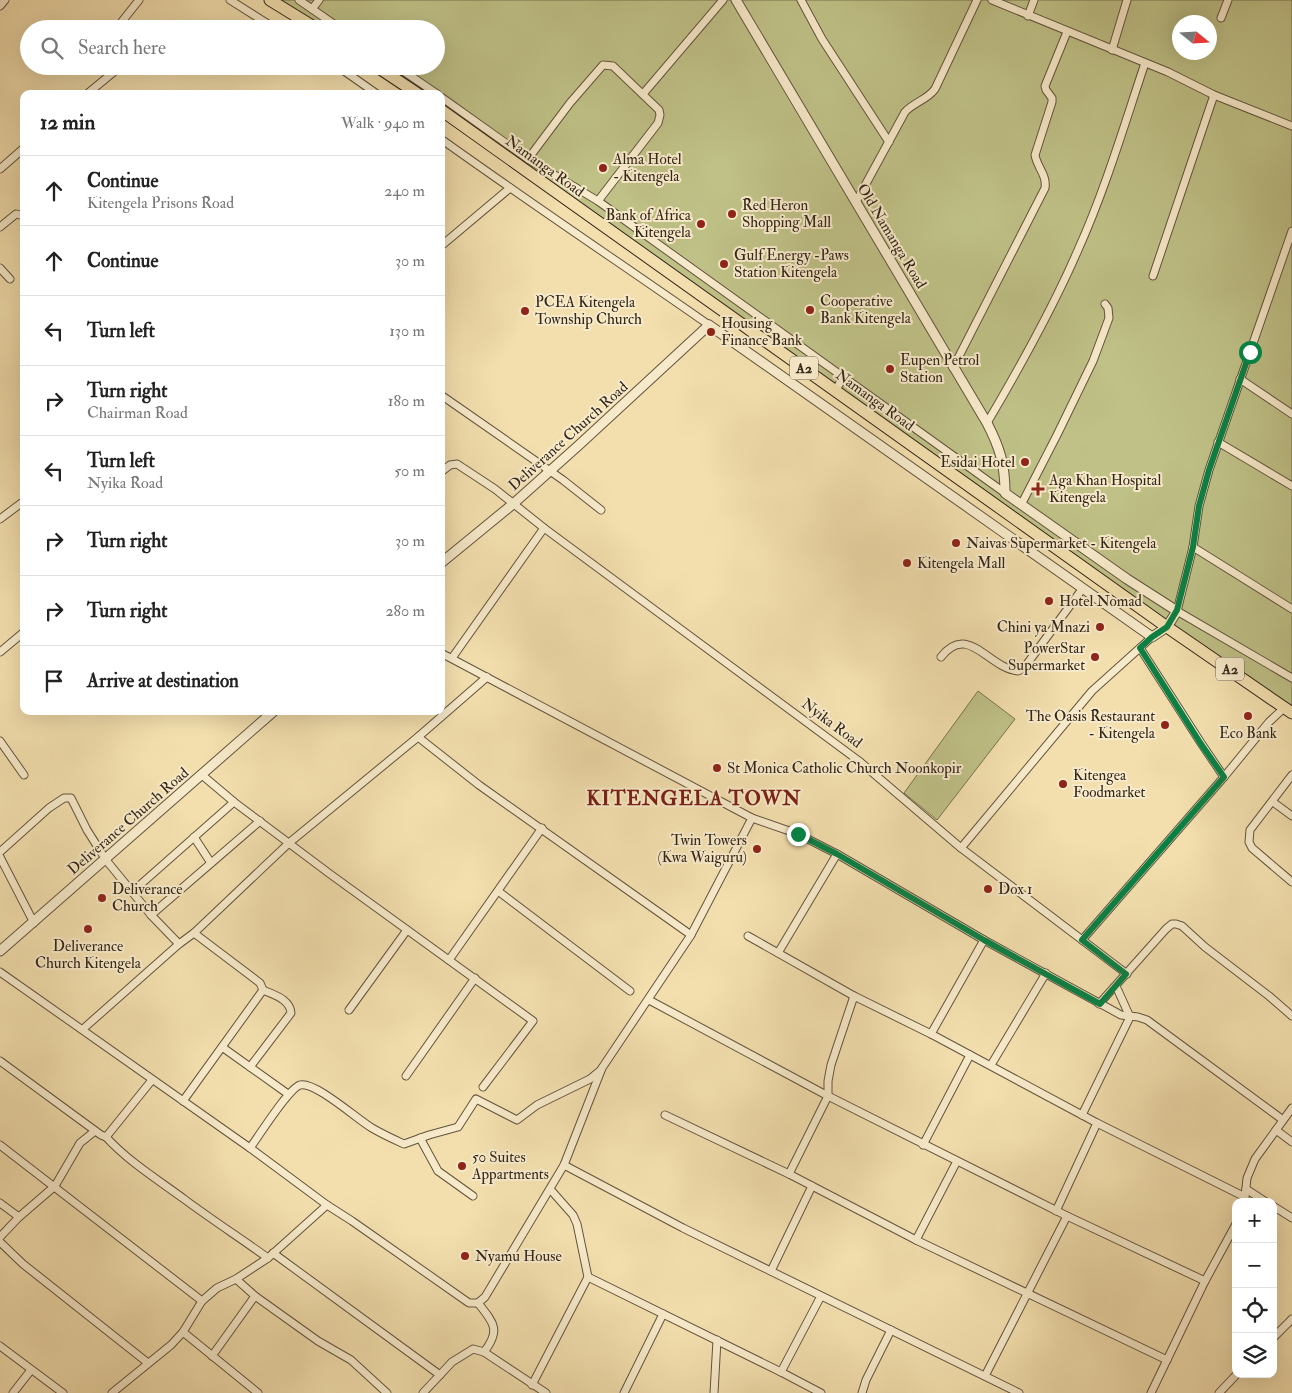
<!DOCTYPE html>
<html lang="en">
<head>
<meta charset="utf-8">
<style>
  :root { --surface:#fff; --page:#f2f2f2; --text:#222; --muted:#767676; --line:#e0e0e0 }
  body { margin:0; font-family:"IM FELL Double Pica",serif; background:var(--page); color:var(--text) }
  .controls { position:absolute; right:15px; bottom:15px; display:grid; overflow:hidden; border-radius:10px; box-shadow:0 5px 20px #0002 }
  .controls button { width:45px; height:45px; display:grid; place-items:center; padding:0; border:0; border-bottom:1px solid var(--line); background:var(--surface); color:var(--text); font:25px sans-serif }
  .compass { position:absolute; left:1172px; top:15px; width:45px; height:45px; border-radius:50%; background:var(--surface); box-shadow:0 5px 20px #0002; rotate:108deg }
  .stop { position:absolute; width:15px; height:15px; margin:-11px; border:4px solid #0b8043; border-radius:50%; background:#fff }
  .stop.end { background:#0b8043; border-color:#fff; box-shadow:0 1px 5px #0008 }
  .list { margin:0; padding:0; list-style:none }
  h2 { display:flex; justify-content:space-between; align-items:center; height:65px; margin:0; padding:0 20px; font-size:21px }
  h2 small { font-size:16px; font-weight:400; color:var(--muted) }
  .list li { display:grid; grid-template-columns:32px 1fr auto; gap:15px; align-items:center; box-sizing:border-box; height:70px; padding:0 20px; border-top:1px solid var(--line) }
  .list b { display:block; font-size:19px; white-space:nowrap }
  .list p { margin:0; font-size:16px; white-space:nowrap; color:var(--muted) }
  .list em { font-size:16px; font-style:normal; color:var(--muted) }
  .icon { flex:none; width:28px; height:28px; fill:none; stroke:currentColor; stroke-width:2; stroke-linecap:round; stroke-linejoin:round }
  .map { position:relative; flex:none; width:1292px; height:1393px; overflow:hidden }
  .search { position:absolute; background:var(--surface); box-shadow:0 5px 20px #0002; left:20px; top:20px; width:425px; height:55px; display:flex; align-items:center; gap:12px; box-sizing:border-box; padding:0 18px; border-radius:28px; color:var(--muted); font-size:19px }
  .panel { position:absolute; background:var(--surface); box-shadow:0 5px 20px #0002; left:20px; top:90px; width:425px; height:625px; border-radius:10px }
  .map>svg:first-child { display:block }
  .green { fill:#bfc187; stroke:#787350; fill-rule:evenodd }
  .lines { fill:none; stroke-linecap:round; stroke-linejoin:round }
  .minor-casing { stroke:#62543e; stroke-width:9 }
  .tertiary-casing { stroke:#62543e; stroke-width:11 }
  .trunk-casing { stroke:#322519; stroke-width:13 }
  .minor { stroke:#f7eaca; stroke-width:7 }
  .tertiary { stroke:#f7eaca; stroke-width:9 }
  .trunk { stroke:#f3dfae; stroke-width:11 }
  .route { stroke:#0b8043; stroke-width:6 }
  .poi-dot { fill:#8f2418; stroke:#f7eaca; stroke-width:2 }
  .labels { text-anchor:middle; stroke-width:4; stroke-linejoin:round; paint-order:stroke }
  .shield { fill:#f7eaca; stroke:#6d604e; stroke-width:1 }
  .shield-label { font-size:14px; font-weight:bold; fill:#322519 }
  .poi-label { font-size:15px; fill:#322519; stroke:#f7eaca; text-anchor:start }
  .street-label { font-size:15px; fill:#322519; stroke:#f7eaca }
  .district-label { font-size:20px; font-weight:bold; letter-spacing:1px; fill:#7a1f14; stroke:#f7eaca }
</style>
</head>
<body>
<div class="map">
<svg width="1292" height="1393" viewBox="0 0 1292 1393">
  <rect width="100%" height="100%" fill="#f3dfae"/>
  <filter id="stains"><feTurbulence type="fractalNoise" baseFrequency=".004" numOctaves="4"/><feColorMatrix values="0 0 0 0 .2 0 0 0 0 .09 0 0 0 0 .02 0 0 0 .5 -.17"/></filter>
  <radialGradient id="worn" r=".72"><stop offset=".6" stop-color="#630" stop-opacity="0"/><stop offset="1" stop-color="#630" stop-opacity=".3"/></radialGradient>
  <g class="green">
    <path d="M273 0H1292V713L441 110V94H419L379 66H436V29H321ZM1180 22H1210V52H1180Z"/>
    <polygon points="978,691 1015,719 937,820 904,793"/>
  </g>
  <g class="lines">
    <defs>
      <g id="minor">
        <polyline points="230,0 276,29"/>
        <polyline points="299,0 341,29"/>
        <polyline points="801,0 822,39 889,142"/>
        <polyline points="992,0 1168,72 1214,95 1292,126"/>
        <polyline points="0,6 5,0"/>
        <polyline points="312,9 319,0"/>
        <polyline points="1028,16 1034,0"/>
        <polyline points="1221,18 1228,0"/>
        <polyline points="116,29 139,0"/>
        <polyline points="1112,50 1127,0"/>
        <polyline points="337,66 377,94"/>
        <polyline points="396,66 437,94"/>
        <polyline points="87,94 121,66"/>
        <polyline points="643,94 723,0"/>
        <polyline points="441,97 528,159 598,201 1005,493"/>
        <path d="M441 139C529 202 620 263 709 325"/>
        <polyline points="528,159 570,103 603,65 613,66 659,110 660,115 658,123 598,201"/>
        <polyline points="0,169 24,148"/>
        <path d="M856 202 905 112C914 102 927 100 935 89L977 0"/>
        <polyline points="0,227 16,214 24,216"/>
        <polyline points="1292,231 1209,470 1199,506 1193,547 1177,611 1292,678"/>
        <polyline points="441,246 510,188"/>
        <polyline points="0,268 10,279"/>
        <polyline points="1153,276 1214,95"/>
        <path d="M953 368 1045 188C1047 175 1037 167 1035 155L1052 102V98L1046 90 1045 86 1067 32"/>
        <polyline points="1240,379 1292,414"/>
        <polyline points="836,390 843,377"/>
        <polyline points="441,395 563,480 601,510"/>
        <path d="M987 423C1020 367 1052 310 1078 250 1105 190 1124 126 1145 63"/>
        <polyline points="1218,442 1292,486"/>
        <polyline points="441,472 450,465 457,464 495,489 544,528 859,761 961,848 1127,974"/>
        <polyline points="1021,505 1057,435 1093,361 1109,318 1108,308 1105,304"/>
        <polyline points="0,519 24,501"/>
        <polyline points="1193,547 1292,609"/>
        <polyline points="1140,648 1201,743 1224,777"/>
        <polyline points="0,652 24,632"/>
        <polyline points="441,653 752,818 798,834 837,854 984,940 1121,1015 1138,1017 1147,1020 1283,1120"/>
        <path d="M941 657C968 622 988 668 1018 671L1024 668 1083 588"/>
        <polyline points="452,658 544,528"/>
        <polyline points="418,737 479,785 691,935"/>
        <polyline points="0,741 24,775"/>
        <polyline points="202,775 234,802 330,874 533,1021 483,1087"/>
        <polyline points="1292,775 1250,830 1249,842 1252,848 1292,882"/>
        <polyline points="1273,802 1292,816"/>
        <polyline points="194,837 211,863"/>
        <polyline points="961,848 1092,691 1152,637"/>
        <polyline points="0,852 49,808 64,798 71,798 87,830 106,860 151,915 179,944"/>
        <polyline points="0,857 34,923"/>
        <polyline points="498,891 630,991"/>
        <polyline points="132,892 234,802"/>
        <polyline points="151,915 260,821"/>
        <polyline points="748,936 854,996 931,1034 1097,1123 1245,1197 1244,1202"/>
        <polyline points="1082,940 1224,777 1269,722 1284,708"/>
        <polyline points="778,953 837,854"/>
        <polyline points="449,960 542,828"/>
        <polyline points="0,972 250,1148 327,1205 352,1221 469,1303 478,1303 485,1297 564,1165 602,1068 691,935 752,818"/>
        <polyline points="649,1000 828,1096 1067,1216 1205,1281"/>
        <polyline points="1099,1004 1166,929 1172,924 1176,924 1182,926 1205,947 1269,996 1292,1016"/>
        <polyline points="349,1010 407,930"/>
        <polyline points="83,1029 179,944 194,933 289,843 418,737 487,677"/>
        <polyline points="931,1034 984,940"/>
        <polyline points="222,1047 288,1094"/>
        <polyline points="0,1061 101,1135 106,1137 152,1080"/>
        <polyline points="991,1065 1046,973"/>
        <path d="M250 1067 291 1013C290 999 274 995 263 990"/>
        <polyline points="406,1076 475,978"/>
        <polyline points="183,1101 263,990 260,983 194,933"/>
        <polyline points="665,1115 789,1174 916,1240 1167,1360"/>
        <polyline points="1082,1115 1130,1017 1116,986"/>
        <polyline points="1276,1130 1292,1142"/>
        <path d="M106 1137C129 1162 157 1179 184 1199 211 1219 240 1238 268 1258"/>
        <polyline points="420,1138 438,1171 473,1196"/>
        <polyline points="0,1145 202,1301 217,1288 236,1279 268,1258 327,1205"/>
        <polyline points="923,1145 970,1055"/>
        <path d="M250 1148C259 1136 288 1089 300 1085 315 1081 358 1120 372 1128 382 1134 393 1139 404 1144L429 1135 458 1127 476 1099 517 1120 537 1105 590 1079 601 1070"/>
        <polyline points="564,1165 683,1228 1019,1393"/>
        <polyline points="789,1174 828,1096 828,1081 831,1065 854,996"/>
        <polyline points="550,1189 573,1215 577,1224 588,1277 781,1372"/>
        <polyline points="1246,1189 1266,1202"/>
        <polyline points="1245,1197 1247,1178 1255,1159 1292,1108"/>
        <polyline points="0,1203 19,1217"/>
        <polyline points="1273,1206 1292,1218"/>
        <polyline points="1056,1211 1097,1123"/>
        <polyline points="0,1237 19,1217 55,1186 80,1143 95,1131"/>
        <polyline points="916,1240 957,1161"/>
        <polyline points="0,1242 23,1264 148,1363"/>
        <polyline points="273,1253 440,1375"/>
        <polyline points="771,1271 812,1186"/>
        <polyline points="236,1279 255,1296 318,1341 351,1360 387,1393"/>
        <polyline points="821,1296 781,1372 821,1393"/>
        <path d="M478 1303C494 1323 501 1330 484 1352"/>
        <polyline points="183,1332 258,1393"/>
        <polyline points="1273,1338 1292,1319"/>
        <polyline points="0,1346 63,1393"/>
        <polyline points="212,1356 255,1296"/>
        <polyline points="985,1376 1067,1216"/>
        <polyline points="532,1385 588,1277"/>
        <polyline points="13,1393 31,1370"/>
        <polyline points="112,1393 171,1345 183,1332 202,1301"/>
        <polyline points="423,1393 452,1362 473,1349 484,1352 546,1393"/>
        <polyline points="624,1393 663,1314"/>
        <polyline points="714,1393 717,1340"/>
        <polyline points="862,1393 866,1380 891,1330"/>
        <polyline points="1151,1393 1205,1281 1236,1224"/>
        <polyline points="1219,1393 1237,1374"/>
      </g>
      <g id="tertiary">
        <path d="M441 563 513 504 579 445 709 325 1152 637 1167 627 1177 611 1127 579 1005 493C1005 465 1000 448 987 423L736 0"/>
        <polyline points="0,951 274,711"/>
      </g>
      <g id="trunk">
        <polyline points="270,0 317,29"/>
        <polyline points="376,66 418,94"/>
        <polyline points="441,110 1167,627 1292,713"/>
      </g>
    </defs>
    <use href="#minor" class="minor-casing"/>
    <use href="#tertiary" class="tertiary-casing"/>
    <use href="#trunk" class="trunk-casing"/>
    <use href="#minor" class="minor"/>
    <use href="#tertiary" class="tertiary"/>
    <use href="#trunk" class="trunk"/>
  </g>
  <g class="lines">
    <polyline class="route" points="798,834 837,854 984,940 1100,1004 1126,974 1082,940 1224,777 1201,744 1140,648 1152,637 1167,627 1177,610 1193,547 1199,506 1209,470 1250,352"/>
  </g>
  <g class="poi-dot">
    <circle cx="603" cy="168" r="5"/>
    <circle cx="732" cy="214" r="5"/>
    <circle cx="701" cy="224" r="5"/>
    <circle cx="724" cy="264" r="5"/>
    <circle cx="810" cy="310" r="5"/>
    <circle cx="525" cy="311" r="5"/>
    <circle cx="711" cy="332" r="5"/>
    <circle cx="890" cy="369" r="5"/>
    <circle cx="1025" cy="462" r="5"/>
    <path d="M1035.5 481.5h5v5h5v5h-5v5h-5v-5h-5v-5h5z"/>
    <circle cx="956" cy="543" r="5"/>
    <circle cx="907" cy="563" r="5"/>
    <circle cx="1049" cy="601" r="5"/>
    <circle cx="1100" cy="627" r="5"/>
    <circle cx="1095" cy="657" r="5"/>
    <circle cx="1248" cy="716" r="5"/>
    <circle cx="1165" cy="725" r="5"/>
    <circle cx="717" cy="768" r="5"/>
    <circle cx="1063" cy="784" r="5"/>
    <circle cx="757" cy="849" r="5"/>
    <circle cx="988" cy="889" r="5"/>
    <circle cx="102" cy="898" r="5"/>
    <circle cx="88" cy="929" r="5"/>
    <circle cx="462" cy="1166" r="5"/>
    <circle cx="465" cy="1256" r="5"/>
  </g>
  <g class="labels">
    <g class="shield">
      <rect x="790" y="356.5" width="28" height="23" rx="4"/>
      <rect x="1216" y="657.5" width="28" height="23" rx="4"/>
    </g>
    <g class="shield-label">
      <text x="804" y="373">A2</text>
      <text x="1230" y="674">A2</text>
    </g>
    <g class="poi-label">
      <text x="613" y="164">Alma Hotel<tspan x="613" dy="17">- Kitengela</tspan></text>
      <text x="742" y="210">Red Heron<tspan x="742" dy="17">Shopping Mall</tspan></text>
      <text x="691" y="220" text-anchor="end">Bank of Africa<tspan x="691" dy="17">Kitengela</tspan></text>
      <text x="734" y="260">Gulf Energy -Paws<tspan x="734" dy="17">Station Kitengela</tspan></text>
      <text x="820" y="306">Cooperative<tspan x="820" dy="17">Bank Kitengela</tspan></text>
      <text x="535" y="307">PCEA Kitengela<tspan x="535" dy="17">Township Church</tspan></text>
      <text x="721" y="328">Housing<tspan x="721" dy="17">Finance Bank</tspan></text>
      <text x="900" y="365">Eupen Petrol<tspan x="900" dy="17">Station</tspan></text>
      <text x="1015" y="467" text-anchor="end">Esidai Hotel</text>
      <text x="1049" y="485">Aga Khan Hospital<tspan x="1049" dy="17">Kitengela</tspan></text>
      <text x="966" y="548">Naivas Supermarket - Kitengela</text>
      <text x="917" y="568">Kitengela Mall</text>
      <text x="1059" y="606">Hotel Nomad</text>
      <text x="1090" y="632" text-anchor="end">Chini ya Mnazi</text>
      <text x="1085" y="653" text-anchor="end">PowerStar<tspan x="1085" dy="17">Supermarket</tspan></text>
      <text x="1155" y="721" text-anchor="end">The Oasis Restaurant<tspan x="1155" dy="17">- Kitengela</tspan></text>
      <text x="1248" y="738" text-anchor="middle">Eco Bank</text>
      <text x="727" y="773">St Monica Catholic Church Noonkopir</text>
      <text x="1073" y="780">Kitengea<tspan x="1073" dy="17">Foodmarket</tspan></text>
      <text x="747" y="845" text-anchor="end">Twin Towers<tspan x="747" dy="17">(Kwa Waiguru)</tspan></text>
      <text x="112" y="894">Deliverance<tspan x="112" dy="17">Church</tspan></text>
      <text x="998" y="894">Dox 1</text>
      <text x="88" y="951" text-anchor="middle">Deliverance<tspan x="88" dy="17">Church Kitengela</tspan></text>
      <text x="472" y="1162">50 Suites<tspan x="472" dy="17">Appartments</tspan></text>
      <text x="475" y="1261">Nyamu House</text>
    </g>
    <g class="street-label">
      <text transform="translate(545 166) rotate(36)" y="5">Namanga Road</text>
      <text transform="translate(892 236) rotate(59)" y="5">Old Namanga Road</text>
      <text transform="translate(875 400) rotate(36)" y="5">Namanga Road</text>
      <text transform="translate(568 436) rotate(-42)" y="5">Deliverance Church Road</text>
      <text transform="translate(832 723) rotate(37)" y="5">Nyika Road</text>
      <text transform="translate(128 821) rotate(-41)" y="5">Deliverance Church Road</text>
    </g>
    <g class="district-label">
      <text x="694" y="805">KITENGELA TOWN</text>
    </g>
  </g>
  <rect width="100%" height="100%" filter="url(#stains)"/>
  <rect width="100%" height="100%" fill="url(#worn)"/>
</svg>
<div class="controls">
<button>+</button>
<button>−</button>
<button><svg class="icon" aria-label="locate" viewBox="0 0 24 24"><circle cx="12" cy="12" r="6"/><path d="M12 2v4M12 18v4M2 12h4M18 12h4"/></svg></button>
<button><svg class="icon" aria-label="layers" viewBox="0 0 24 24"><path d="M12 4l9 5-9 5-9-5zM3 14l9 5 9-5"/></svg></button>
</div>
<svg class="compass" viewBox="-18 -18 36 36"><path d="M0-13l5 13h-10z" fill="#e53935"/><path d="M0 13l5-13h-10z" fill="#767676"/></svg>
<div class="stop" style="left:1250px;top:352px"></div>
<div class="stop end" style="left:798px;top:834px"></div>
<div class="search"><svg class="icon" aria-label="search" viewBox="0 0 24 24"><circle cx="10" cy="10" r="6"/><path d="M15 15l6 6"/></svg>Search here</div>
<section class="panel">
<h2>12 min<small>Walk · 940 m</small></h2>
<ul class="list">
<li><svg class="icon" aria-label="ahead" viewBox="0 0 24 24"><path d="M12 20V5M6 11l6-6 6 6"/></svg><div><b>Continue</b><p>Kitengela Prisons Road</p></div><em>240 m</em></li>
<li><svg class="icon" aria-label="ahead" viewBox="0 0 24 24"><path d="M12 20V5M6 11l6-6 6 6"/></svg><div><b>Continue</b></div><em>30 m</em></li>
<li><svg class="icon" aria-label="left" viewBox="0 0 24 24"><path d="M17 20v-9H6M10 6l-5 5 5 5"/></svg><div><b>Turn left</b></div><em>130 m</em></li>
<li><svg class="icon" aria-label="right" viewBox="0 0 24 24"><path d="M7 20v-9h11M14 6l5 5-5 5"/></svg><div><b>Turn right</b><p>Chairman Road</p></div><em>180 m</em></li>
<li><svg class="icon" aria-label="left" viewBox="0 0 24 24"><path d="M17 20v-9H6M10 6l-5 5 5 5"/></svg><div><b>Turn left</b><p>Nyika Road</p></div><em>50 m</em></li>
<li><svg class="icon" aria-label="right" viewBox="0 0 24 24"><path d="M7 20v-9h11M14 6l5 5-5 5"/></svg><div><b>Turn right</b></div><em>30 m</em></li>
<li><svg class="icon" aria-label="right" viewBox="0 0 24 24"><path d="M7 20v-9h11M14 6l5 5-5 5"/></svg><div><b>Turn right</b></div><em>280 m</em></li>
<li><svg class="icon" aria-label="arrive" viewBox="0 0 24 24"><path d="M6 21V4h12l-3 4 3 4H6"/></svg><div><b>Arrive at destination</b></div></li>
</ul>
</section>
</div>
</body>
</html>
